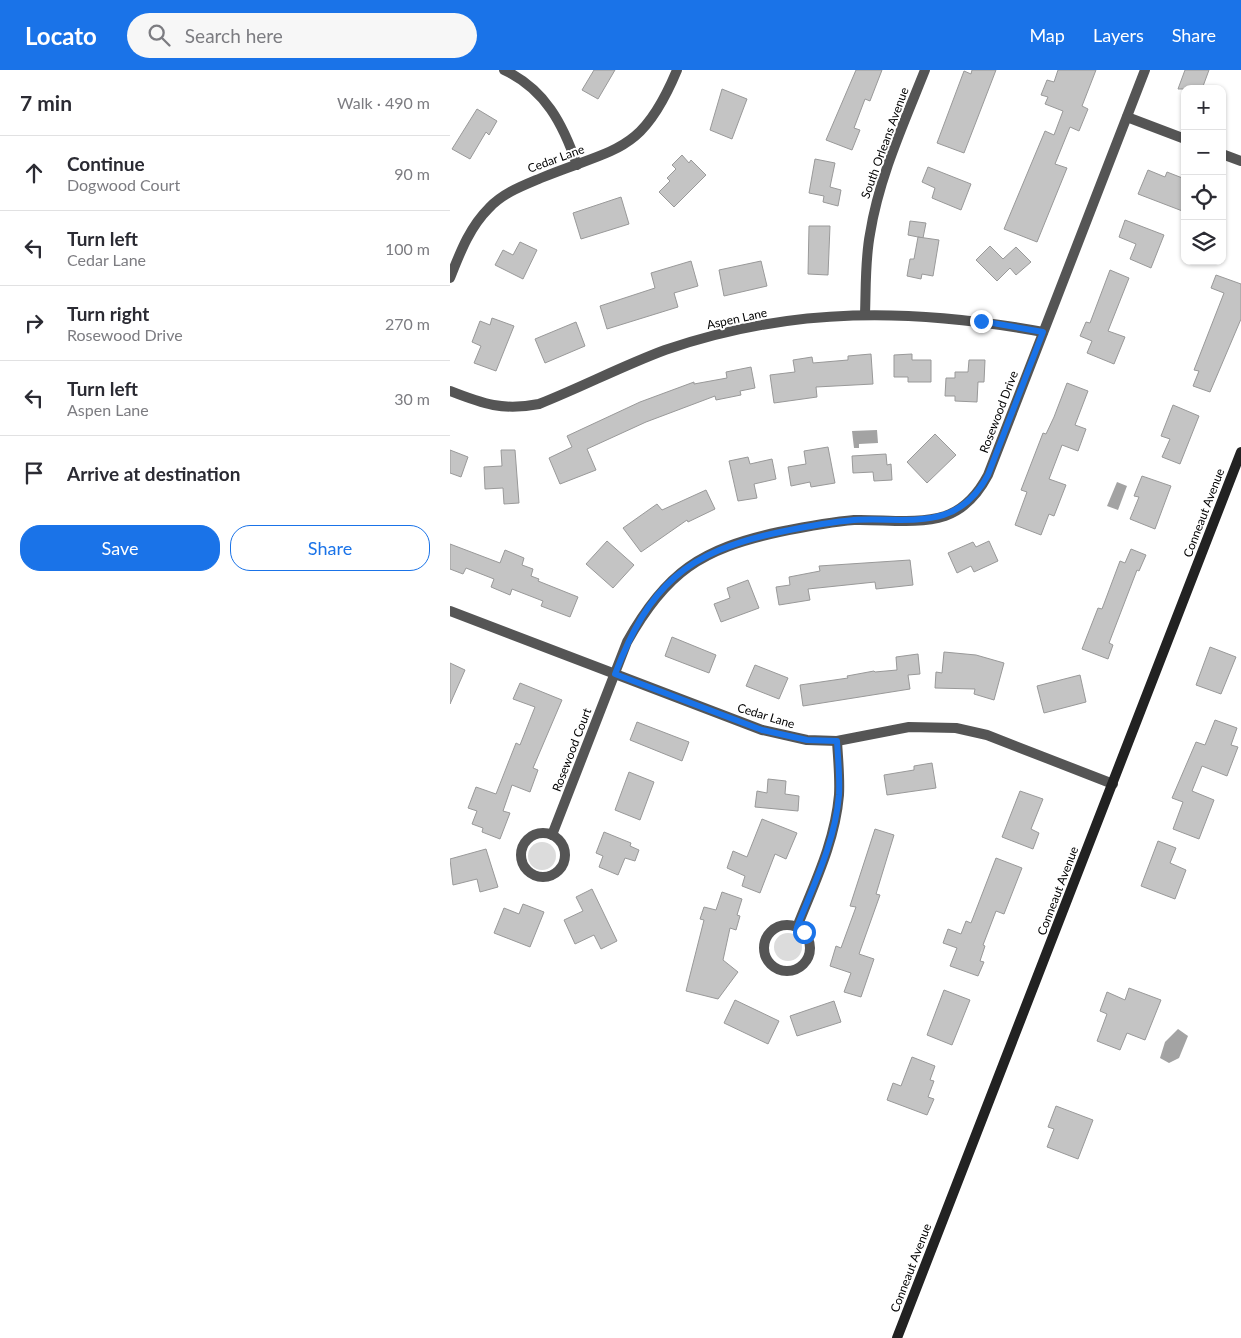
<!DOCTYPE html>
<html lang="en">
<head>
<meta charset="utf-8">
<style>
  :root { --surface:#fff; --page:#f7f7f7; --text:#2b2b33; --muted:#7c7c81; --line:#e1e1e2; --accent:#1a73e8 }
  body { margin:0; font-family:Lato,sans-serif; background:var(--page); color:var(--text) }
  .controls { position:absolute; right:15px; top:15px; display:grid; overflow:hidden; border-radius:10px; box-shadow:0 1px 4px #0004 }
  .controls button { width:45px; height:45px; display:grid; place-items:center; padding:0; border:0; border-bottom:1px solid var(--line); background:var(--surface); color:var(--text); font:25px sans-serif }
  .stop { position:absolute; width:15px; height:15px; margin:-11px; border:4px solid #1a73e8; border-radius:50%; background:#fff }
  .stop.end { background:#1a73e8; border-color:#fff; box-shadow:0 1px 5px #0008 }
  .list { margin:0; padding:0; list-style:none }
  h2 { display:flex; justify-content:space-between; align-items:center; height:65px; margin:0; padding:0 20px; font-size:21px }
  h2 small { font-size:16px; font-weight:400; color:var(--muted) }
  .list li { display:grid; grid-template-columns:32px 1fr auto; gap:15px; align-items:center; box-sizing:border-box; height:75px; padding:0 20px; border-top:1px solid var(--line) }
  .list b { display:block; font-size:19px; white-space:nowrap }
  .list p { margin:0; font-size:16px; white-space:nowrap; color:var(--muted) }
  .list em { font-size:16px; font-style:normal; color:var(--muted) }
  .actions { display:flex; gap:10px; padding:15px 20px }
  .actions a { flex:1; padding:11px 0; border:1px solid var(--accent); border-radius:20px; text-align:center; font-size:18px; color:var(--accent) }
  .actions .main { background:var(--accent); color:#fff }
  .icon { flex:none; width:28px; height:28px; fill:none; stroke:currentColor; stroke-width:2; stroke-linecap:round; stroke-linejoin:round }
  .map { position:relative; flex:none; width:791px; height:1268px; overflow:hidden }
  header { display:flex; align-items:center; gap:30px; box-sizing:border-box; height:70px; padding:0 25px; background:var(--accent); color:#fff }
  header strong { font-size:24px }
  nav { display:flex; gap:28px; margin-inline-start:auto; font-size:18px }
  .search { width:350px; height:45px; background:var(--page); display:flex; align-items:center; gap:12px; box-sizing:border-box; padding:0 18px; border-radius:28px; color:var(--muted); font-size:19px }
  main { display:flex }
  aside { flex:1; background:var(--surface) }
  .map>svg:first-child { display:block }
  .green { fill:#dcdcdc }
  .water { fill:#a3a3a3 }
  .building { fill:#c4c4c4; stroke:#999 }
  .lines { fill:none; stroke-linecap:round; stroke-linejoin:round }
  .street { stroke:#555; stroke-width:10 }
  .secondary { stroke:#222; stroke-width:10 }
  .route { stroke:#1a73e8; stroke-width:6 }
  .labels { text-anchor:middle; stroke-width:4; stroke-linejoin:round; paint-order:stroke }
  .street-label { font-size:12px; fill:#000; stroke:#fff }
</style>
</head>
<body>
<header>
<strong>Locato</strong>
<div class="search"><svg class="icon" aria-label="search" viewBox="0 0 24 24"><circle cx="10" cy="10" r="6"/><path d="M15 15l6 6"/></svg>Search here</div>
<nav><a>Map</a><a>Layers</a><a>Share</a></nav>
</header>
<main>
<aside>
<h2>7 min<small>Walk · 490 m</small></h2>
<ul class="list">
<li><svg class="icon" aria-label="ahead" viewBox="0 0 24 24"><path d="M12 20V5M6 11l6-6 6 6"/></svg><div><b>Continue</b><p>Dogwood Court</p></div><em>90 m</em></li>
<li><svg class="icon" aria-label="left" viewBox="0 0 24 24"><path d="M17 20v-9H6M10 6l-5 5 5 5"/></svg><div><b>Turn left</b><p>Cedar Lane</p></div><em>100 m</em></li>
<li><svg class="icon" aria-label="right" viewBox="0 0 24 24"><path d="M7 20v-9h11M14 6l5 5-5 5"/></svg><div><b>Turn right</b><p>Rosewood Drive</p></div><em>270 m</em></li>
<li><svg class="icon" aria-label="left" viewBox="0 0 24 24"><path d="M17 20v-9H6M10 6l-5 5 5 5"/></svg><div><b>Turn left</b><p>Aspen Lane</p></div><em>30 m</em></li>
<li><svg class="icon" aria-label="arrive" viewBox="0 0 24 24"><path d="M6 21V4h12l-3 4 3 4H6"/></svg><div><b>Arrive at destination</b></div></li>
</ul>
<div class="actions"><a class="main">Save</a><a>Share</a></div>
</aside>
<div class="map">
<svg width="791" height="1268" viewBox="0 0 791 1268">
  <rect width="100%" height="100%" fill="#fff"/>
  <g class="green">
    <circle cx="92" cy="786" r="14"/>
    <circle cx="338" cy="877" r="14"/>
  </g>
  <g class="water">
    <polygon points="427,360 428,373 409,374 409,378 404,378 402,361"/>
    <polygon points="667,412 677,416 668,440 657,436"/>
    <polygon points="728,959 738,966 729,988 719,993 710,988 715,972"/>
  </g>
  <g class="building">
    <polygon points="144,0 165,0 148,29 132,20"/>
    <polygon points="406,0 432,0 420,31 415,29 404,58 410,60 402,80 376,70"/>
    <polygon points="522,0 546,0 514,83 487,73 514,1 521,4"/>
    <polygon points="608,0 646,0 632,36 638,39 629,61 620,57 605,94 617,98 587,172 554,159 595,61 604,65 613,41 595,34 598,27 591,25 597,10 604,12"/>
    <polygon points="735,0 759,0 752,19 728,19"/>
    <polygon points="272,19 297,29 282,69 260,60"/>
    <polygon points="27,39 47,51 39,65 36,62 20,89 2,79"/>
    <polygon points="232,85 239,93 241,90 256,105 224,137 209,122 220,111 217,108 226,99 222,95"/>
    <polygon points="365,89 385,93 380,117 391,120 388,136 373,132 374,126 359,123"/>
    <polygon points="478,97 521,114 511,140 482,128 485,118 472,112"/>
    <polygon points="698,100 715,107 717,102 735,109 735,142 688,124"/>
    <polygon points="171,127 179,154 131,169 123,143"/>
    <polygon points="675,150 714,165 701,198 680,189 686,174 669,167"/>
    <polygon points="460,151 476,153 473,168 458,165"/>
    <polygon points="359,156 380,156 378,205 358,204"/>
    <polygon points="468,167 489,170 483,206 472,204 471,209 457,206 460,189 464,189"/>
    <polygon points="70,172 87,180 73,209 45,195 53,180 63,185"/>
    <polygon points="540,176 553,189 566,177 581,192 566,205 560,198 547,211 526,190"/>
    <polygon points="241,191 248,216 224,223 228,237 157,259 150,236 205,218 201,203"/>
    <polygon points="311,191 317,216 274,226 269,200"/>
    <polygon points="660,200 679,208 658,261 675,267 664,294 637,283 642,271 630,266 636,252 640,253"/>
    <polygon points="766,205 791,214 791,249 760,322 743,316 749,301 744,300 774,223 761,218"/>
    <polygon points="42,248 64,256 46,301 24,293 31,276 22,272 30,251 40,255"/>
    <polygon points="126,252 135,276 95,293 85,269"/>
    <polygon points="421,284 423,314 366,317 367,327 324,333 320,305 345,302 343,290 362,287 363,293 398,290 398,286"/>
    <polygon points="462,284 462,290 481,290 481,312 458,312 458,307 444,307 444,285"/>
    <polygon points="519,290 535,290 534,312 528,312 527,332 505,331 505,326 495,326 496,308 505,308 505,302 518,302"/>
    <polygon points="301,297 305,318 290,321 291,325 266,330 265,326 196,352 137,379 146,400 110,414 99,388 122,377 117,366 190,332 244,312 244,314 277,308 276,302"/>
    <polygon points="617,313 638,321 625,355 636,359 628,381 612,375 599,409 616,415 604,446 599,444 591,465 565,455 577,422 571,420 593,363 596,364 604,347"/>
    <polygon points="723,335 749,346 730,394 712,387 720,369 711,366"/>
    <polygon points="485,364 506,385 477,413 457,392"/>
    <polygon points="378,377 385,413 361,417 360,412 341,416 338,397 356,394 354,381"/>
    <polygon points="0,380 18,387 11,407 0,403"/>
    <polygon points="51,380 65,380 69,433 54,434 53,418 35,419 34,397 52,396"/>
    <polygon points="436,384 437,395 441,394 442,410 424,411 423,402 403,403 402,386"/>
    <polygon points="298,387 300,394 322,389 326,409 304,414 307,428 288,431 279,391"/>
    <polygon points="692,406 721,416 705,459 680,449 689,427 684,426"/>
    <polygon points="256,420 265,439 238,452 237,450 191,482 173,458 207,434 212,440"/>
    <polygon points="157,471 184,495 163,518 136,494"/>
    <polygon points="539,471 548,491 524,502 521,496 507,503 498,483 523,472 526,477"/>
    <polygon points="0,474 50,493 55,480 74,488 72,495 83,499 81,506 89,509 88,511 128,527 120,547 91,536 93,531 62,519 60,525 41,517 44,509 16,498 13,504 0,499"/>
    <polygon points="681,479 696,485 689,501 687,500 659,573 663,575 658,589 632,579 648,538 652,539 670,491 675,493"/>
    <polygon points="460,490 463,515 426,519 425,512 358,519 360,530 329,535 326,517 340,515 339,507 370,501 369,496"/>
    <polygon points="298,510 309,538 271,552 264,534 280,528 277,518"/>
    <polygon points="222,567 266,585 259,603 215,586"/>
    <polygon points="760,577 786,587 771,624 746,615"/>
    <polygon points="494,582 526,585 554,593 544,630 524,624 525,619 485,618 486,602 492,603"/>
    <polygon points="468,584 470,604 458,605 460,619 353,636 350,615 398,608 397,606 424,601 425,602 447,600 446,587"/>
    <polygon points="0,593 15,600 0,634"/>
    <polygon points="305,595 338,608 329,629 296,616"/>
    <polygon points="630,605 636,632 594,643 587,616"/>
    <polygon points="70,613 112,630 83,698 88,700 80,722 62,715 53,741 60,743 50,769 32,762 33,758 22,754 27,741 18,738 26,717 46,724 66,673 70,675 85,637 63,629"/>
    <polygon points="765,650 787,658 781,675 788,677 777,706 752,696 742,721 764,730 749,769 723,759 733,732 722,728 746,672 755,675"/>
    <polygon points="187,652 239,672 232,691 180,670"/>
    <polygon points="482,693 486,718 437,725 434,705 464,700 464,696"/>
    <polygon points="179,702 204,712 190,750 165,740"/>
    <polygon points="318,709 336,711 335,724 349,726 348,741 305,737 307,721 317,723"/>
    <polygon points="570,721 593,729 581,759 589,763 583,779 552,767"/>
    <polygon points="312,749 347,763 336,789 325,784 310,823 292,816 295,806 277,798 283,781 297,787"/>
    <polygon points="425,759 444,765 426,824 430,825 409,884 424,889 411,927 394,922 401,903 380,896 386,876 391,878 406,837 400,836"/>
    <polygon points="154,762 181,773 180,776 189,780 185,791 175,788 168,805 149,797 153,786 146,783"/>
    <polygon points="708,771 726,778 720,793 736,800 725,829 691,816"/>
    <polygon points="36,779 48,817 30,822 27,809 3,815 0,789"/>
    <polygon points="546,788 572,798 554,844 546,841 533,875 535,876 530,891 534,892 528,906 500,896 507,878 493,873 498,859 511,864 516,851 521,853"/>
    <polygon points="142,819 167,871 151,879 144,865 125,874 114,850 133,841 126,827"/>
    <polygon points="272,822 292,829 287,845 290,846 286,860 280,858 273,890 288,902 268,929 236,921 254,850 250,849 254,837 266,840"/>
    <polygon points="73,834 94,842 80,877 44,863 54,838 69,844"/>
    <polygon points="679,918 711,930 695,970 677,963 670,980 647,971 657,944 650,941 657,922 675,930"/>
    <polygon points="494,920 520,930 502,975 477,965"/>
    <polygon points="285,930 329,951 318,974 274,953"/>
    <polygon points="384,931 391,952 347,966 340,946"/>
    <polygon points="462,987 485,996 480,1010 484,1011 478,1027 484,1029 477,1045 437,1030 443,1013 451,1016"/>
    <polygon points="606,1036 643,1050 628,1089 597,1077 604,1059 598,1057"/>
  </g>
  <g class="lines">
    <g class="street">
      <path d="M54 0C95 19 113 54 127 95"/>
      <polyline points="677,47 735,69"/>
      <polyline points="772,84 791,91"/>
      <path d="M0 208C10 183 19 158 39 138 53 123 72 116 91 108 167 77 192 84 227 0"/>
      <path d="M415 244C416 218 415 190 420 164 429 107 454 53 475 0"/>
      <path d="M0 321C33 334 53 341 89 334 132 317 172 296 215 280 342 236 463 238 593 262"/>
      <polyline points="0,541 312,660 357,670 387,671 459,657 506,658 537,665 663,714"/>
      <circle cx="93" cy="785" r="22"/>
      <path d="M102 765 177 572C216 502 251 479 329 462 354 457 379 452 404 450 433 449 467 455 495 446 515 439 528 424 538 405L695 0"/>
      <circle cx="337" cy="878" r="23"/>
      <path d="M347 857C364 814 385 772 389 725 390 707 388 689 387 671"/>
    </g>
    <polyline class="secondary" points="447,1268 791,382"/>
  </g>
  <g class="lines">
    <path class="route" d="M354 862 347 857C364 814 385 772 389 725 390 707 388 689 387 671L357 670 312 660 165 604C199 515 236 482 330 462 354 457 379 452 404 450 459 447 507 463 538 405L593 262 531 251"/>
  </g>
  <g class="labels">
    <g class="street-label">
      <text transform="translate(435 73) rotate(-70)" y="4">South Orleans Avenue</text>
      <text transform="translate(106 89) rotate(-20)" y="4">Cedar Lane</text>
      <text transform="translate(287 249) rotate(-12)" y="4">Aspen Lane</text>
      <text transform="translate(549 342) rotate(-69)" y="4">Rosewood Drive</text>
      <text transform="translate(754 443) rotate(-69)" y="4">Conneaut Avenue</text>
      <text transform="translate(316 646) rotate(17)" y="4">Cedar Lane</text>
      <text transform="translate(122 680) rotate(-69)" y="4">Rosewood Court</text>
      <text transform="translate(608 821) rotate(-69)" y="4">Conneaut Avenue</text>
      <text transform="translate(461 1198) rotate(-69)" y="4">Conneaut Avenue</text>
    </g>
  </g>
</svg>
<div class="controls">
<button>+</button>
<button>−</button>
<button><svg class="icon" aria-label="locate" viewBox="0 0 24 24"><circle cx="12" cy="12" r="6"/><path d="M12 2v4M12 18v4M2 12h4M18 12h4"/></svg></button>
<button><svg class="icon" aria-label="layers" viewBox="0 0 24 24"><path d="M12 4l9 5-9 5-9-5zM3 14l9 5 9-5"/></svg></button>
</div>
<div class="stop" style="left:354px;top:862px"></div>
<div class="stop end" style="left:531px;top:251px"></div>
</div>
</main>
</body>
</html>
